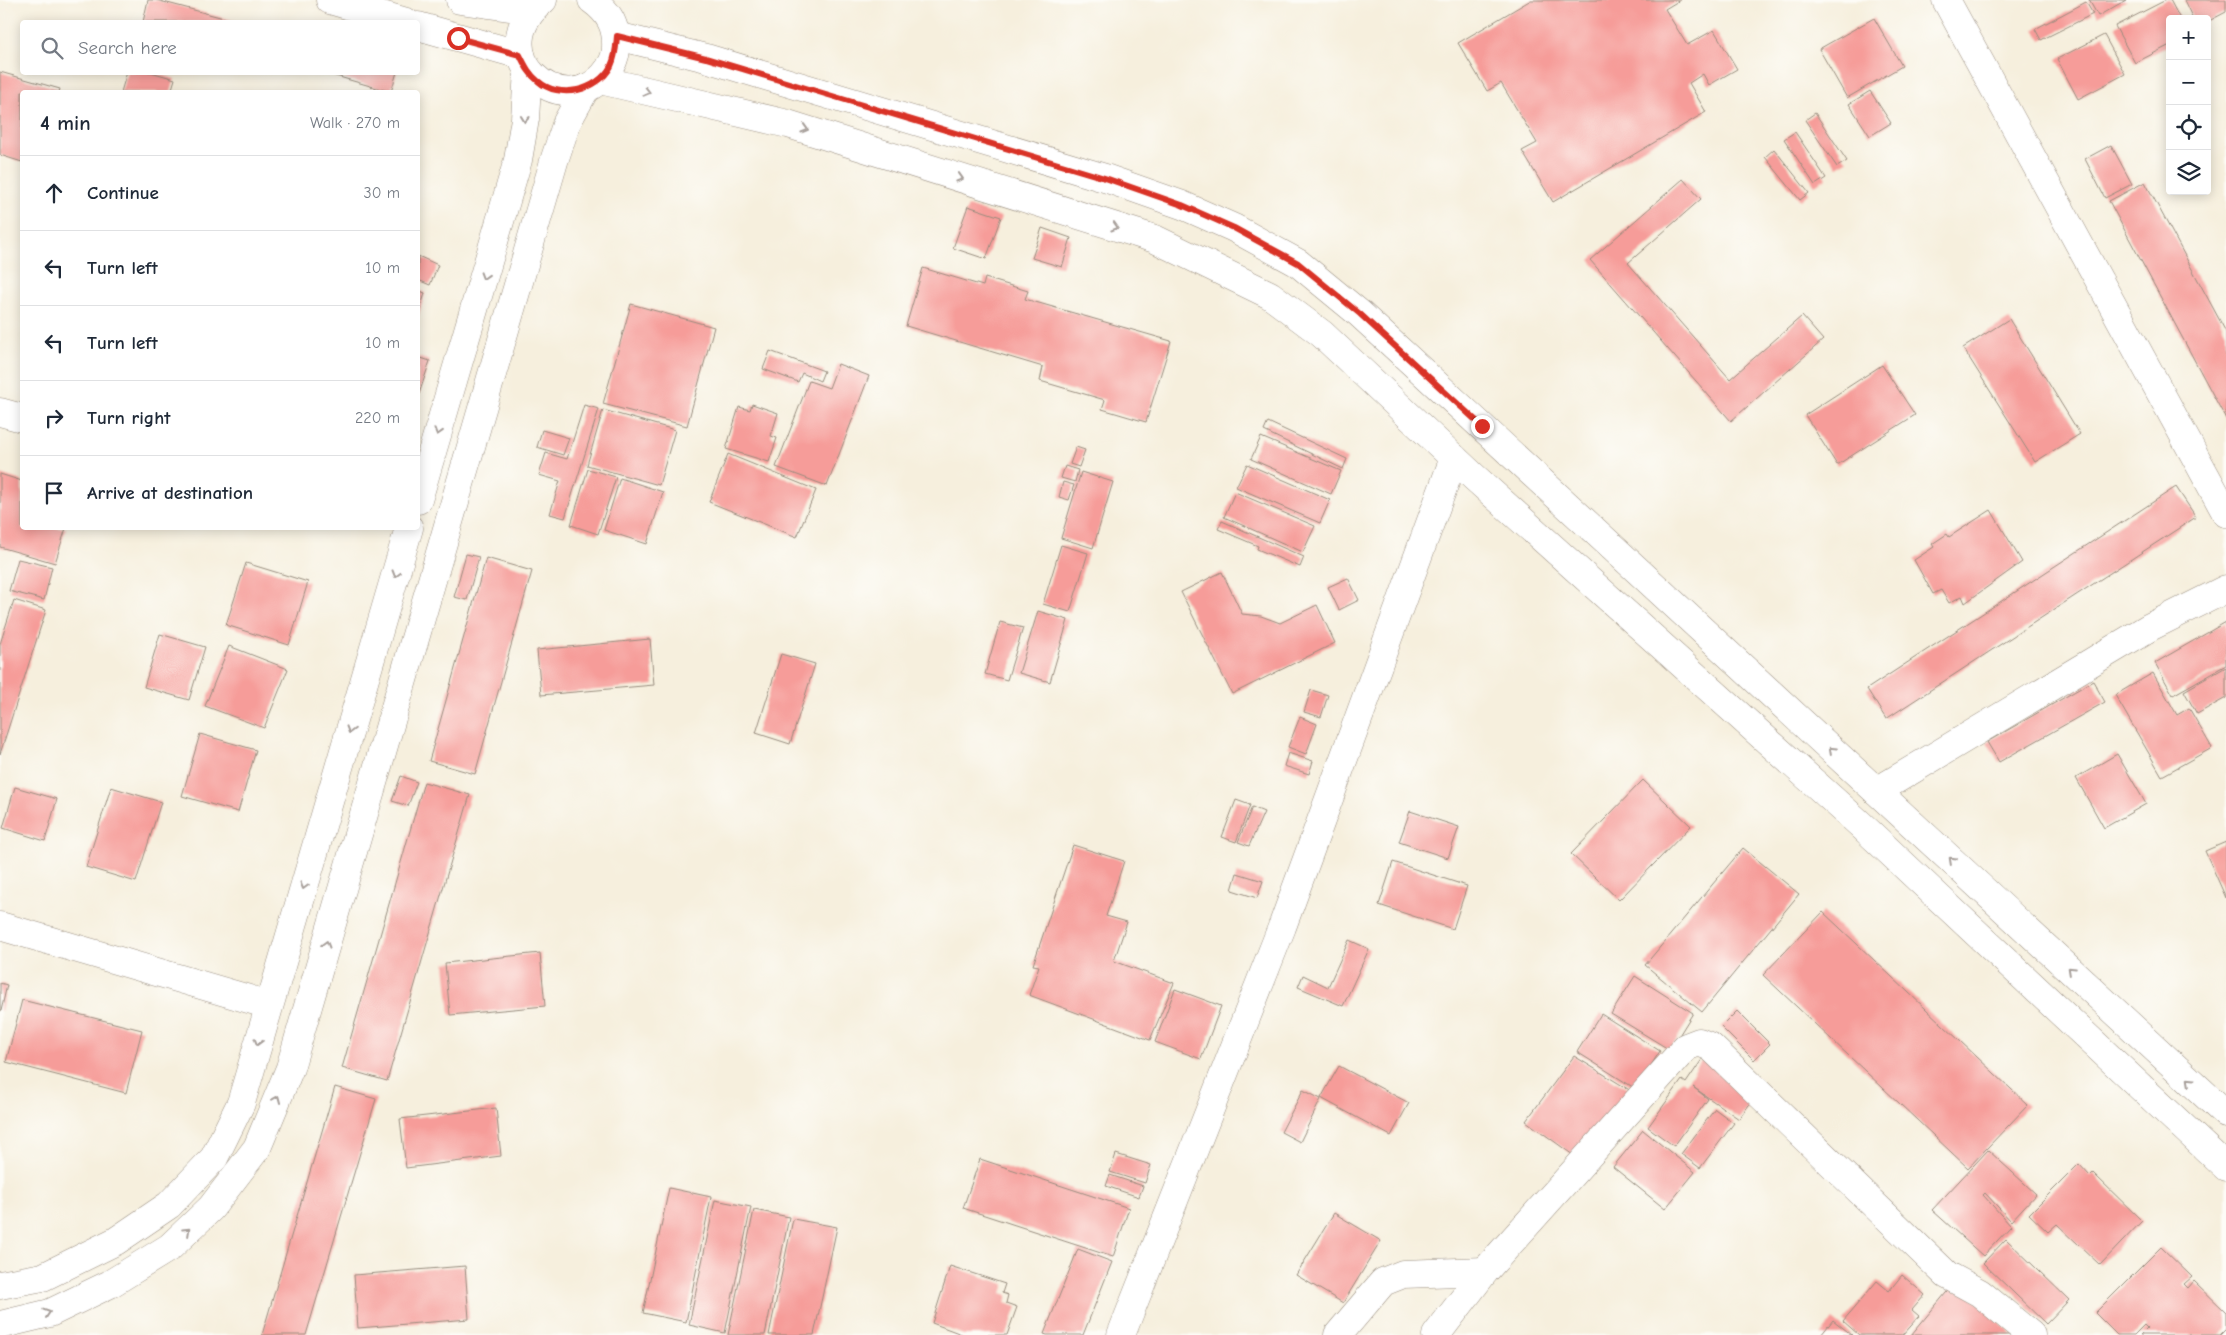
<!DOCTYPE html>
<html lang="en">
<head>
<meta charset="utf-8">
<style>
  :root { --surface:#fff; --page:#f6f6f7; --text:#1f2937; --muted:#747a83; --line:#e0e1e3 }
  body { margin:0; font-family:"Comic Neue",sans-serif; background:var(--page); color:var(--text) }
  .controls { position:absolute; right:15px; top:15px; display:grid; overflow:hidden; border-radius:5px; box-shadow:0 2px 12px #0003 }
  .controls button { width:45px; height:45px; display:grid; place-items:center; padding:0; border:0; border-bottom:1px solid var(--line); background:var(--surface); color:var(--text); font:25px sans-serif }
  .stop { position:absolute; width:15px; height:15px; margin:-11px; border:4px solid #d93025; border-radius:50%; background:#fff }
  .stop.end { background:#d93025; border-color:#fff; box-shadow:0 1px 5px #0008 }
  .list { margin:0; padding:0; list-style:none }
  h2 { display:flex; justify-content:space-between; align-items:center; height:65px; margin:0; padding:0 20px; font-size:21px }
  h2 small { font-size:16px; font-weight:400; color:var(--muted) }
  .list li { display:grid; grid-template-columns:32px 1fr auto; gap:15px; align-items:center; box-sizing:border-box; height:75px; padding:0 20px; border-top:1px solid var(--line) }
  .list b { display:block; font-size:19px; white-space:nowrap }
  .list em { font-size:16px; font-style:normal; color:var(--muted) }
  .icon { flex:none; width:28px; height:28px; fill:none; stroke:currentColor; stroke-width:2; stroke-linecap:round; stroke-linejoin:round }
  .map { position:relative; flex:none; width:2226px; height:1335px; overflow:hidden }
  .search { position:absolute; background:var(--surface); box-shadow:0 2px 12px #0003; left:20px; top:20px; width:400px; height:55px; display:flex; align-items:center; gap:12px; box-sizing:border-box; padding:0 18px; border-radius:5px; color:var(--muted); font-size:19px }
  .panel { position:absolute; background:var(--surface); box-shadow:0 2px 12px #0003; left:20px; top:90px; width:400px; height:440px; border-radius:5px }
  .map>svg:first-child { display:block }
  .building { fill:#f69c99 }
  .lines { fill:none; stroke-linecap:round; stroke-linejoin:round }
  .street-casing { stroke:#988c7e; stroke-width:29 }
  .secondary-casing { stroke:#988c7e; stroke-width:29 }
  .street { stroke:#fff; stroke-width:28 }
  .secondary { stroke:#fff; stroke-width:28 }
  .oneway { stroke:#a79f9a }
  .route { stroke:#d93025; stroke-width:6 }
</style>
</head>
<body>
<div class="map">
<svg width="2226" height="1335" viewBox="0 0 2226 1335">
  <rect width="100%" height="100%" fill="#fdfcf7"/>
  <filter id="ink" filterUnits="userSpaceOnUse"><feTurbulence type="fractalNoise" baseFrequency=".02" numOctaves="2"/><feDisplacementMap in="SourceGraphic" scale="10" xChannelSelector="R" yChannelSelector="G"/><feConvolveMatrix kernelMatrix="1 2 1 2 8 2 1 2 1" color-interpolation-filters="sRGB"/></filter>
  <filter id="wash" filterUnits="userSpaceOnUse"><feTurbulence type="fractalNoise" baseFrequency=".0096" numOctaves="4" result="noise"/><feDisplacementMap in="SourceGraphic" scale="20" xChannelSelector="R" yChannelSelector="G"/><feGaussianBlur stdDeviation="1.12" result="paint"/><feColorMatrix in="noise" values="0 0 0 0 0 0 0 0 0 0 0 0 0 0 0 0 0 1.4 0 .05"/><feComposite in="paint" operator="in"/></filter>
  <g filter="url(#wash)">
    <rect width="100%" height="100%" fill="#f6efdd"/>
    <g id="blocks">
      <g class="building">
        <polygon points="148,0 156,0 239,22 143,22"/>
        <polygon points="1531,0 1680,0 1665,9 1687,45 1714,30 1737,69 1709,85 1703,74 1689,83 1706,112 1553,202 1522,151 1537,143 1501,83 1487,91 1458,43"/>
        <polygon points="2089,0 2126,0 2098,16"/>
        <polygon points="2166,0 2170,0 2180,19 2170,19 2170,45 2135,63 2115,26"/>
        <polygon points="2184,0 2226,0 2226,12 2207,22 2207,19 2193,19"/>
        <polygon points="2086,2 2093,14 2041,40 2035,29"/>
        <polygon points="1874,18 1902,66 1847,98 1819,49"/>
        <polygon points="2104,35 2125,74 2078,99 2057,59"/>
        <polygon points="0,72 60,89 59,92 22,92 22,162 0,155"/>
        <polygon points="127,72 151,72 175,79 171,92 121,92"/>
        <polygon points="322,72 397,72 391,92"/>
        <polygon points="1870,91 1891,123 1870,136 1849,104"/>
        <polygon points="1815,113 1847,161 1837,167 1805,120"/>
        <polygon points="1795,132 1826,178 1815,185 1784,139"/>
        <polygon points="2111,145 2132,184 2105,198 2085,159"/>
        <polygon points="1774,149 1809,193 1800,200 1765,157"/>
        <polygon points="1683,179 1701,199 1628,263 1730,379 1802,316 1823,340 1731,421 1590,260"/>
        <polygon points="2145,182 2226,332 2226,419 2109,201"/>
        <polygon points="968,206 1001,217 986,259 953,248"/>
        <polygon points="1042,228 1071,238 1062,267 1032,258"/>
        <polygon points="418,256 438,265 430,285 418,280"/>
        <polygon points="923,268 983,286 985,278 1028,291 1025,299 1171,341 1146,422 1102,409 1105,400 1040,381 1043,367 906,326"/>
        <polygon points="418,290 425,293 418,317"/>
        <polygon points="631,304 714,327 687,426 603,404"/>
        <polygon points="2009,319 2080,434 2035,462 1963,348"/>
        <polygon points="770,351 824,371 820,381 802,373 798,382 763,369"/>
        <polygon points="418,357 430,361 419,394 418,393"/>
        <polygon points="838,364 869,376 827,486 776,467 809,381 829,388"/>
        <polygon points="1882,365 1915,415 1837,465 1805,415"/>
        <polygon points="752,404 778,413 771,436 777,438 769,462 726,449 739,407 750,410"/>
        <polygon points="584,405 599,409 565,518 550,514 560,481 539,475 546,453 567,459"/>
        <polygon points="603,410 675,430 659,485 587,465"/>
        <polygon points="1268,422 1347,459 1343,469 1264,431"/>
        <polygon points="542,430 569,438 563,455 537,447"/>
        <polygon points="1261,437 1341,471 1331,494 1251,459"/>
        <polygon points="1076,447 1085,450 1079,467 1070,464"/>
        <polygon points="728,454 816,490 797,537 709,502"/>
        <polygon points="1247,464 1330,500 1320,523 1236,487"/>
        <polygon points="1065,466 1078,470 1075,482 1061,478"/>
        <polygon points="588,469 616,477 598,534 571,525"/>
        <polygon points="1081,472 1113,482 1093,548 1061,538"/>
        <polygon points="0,474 22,481 22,528 66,528 55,563 0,547"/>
        <polygon points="620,478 663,492 647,544 604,530"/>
        <polygon points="1063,482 1074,485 1069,500 1059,497"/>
        <polygon points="2176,487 2196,517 1886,719 1867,689"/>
        <polygon points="1235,492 1315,526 1303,552 1224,517"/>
        <polygon points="1991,510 2022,562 1965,603 1962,596 1949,603 1941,590 1933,594 1914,560 1934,547 1932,544 1947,534 1949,537"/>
        <polygon points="1222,521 1304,557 1300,567 1257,549 1258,546 1218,529"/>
        <polygon points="1061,545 1088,553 1070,612 1043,604"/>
        <polygon points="466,554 479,557 467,600 454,597"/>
        <polygon points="486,558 532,571 475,774 429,761"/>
        <polygon points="18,559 52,567 44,600 9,591"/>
        <polygon points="246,563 308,582 289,645 226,625"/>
        <polygon points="1222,572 1242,614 1261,616 1280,623 1317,605 1335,643 1232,694 1181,592"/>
        <polygon points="1348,578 1359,600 1339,610 1328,587"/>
        <polygon points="14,600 46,610 0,754 0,644"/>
        <polygon points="1038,611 1068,620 1050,682 1019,673"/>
        <polygon points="1000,622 1023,628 1007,680 985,674"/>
        <polygon points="2226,622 2226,665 2173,695 2155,663"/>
        <polygon points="160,634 205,647 189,700 144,687"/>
        <polygon points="650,639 654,685 541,695 537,650"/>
        <polygon points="229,646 288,669 264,728 205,706"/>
        <polygon points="781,654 815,664 790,744 756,733"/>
        <polygon points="2226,667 2226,698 2197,714 2184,691"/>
        <polygon points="2153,673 2177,715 2189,708 2212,748 2162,776 2115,695"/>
        <polygon points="2093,681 2105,702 1999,762 1987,742"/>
        <polygon points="1311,690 1328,695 1321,717 1304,712"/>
        <polygon points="1300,717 1317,724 1306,754 1288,747"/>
        <polygon points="200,734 256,750 238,812 182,796"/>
        <polygon points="1288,753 1313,761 1309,774 1284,766"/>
        <polygon points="2117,754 2146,804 2104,828 2076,778"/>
        <polygon points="401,776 417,782 408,806 392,801"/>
        <polygon points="1643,780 1691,826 1619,900 1571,854"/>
        <polygon points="424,782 470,795 387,1081 342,1068"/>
        <polygon points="15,787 57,799 45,841 3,828"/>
        <polygon points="111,787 161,802 136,882 86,867"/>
        <polygon points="1236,800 1250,805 1236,842 1222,837"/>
        <polygon points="1252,807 1264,812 1249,846 1238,842"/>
        <polygon points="1410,811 1459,827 1448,858 1399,842"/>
        <polygon points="2226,842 2226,898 2205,851"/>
        <polygon points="1073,845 1124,861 1106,916 1127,922 1114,961 1174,983 1150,1040 1029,995 1039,966 1033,965"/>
        <polygon points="1743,848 1799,894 1702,1012 1645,965"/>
        <polygon points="1393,862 1467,886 1453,929 1379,905"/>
        <polygon points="1237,873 1263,881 1257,898 1232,890"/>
        <polygon points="1823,912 2028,1105 1968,1168 1763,975"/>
        <polygon points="1349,940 1369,949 1343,1006 1298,987 1303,975 1328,987"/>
        <polygon points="540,953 545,1006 450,1015 445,963"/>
        <polygon points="1635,976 1693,1013 1670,1050 1611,1014"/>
        <polygon points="0,983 7,985 1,1011 0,1011"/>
        <polygon points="1175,989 1221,1006 1201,1059 1155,1042"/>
        <polygon points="22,1000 142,1030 126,1093 6,1062"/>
        <polygon points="1737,1011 1770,1044 1754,1060 1721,1027"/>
        <polygon points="1601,1014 1660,1051 1636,1089 1577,1052"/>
        <polygon points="1574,1056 1636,1094 1584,1163 1526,1121"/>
        <polygon points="1703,1058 1756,1095 1739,1119 1693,1087 1708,1099 1674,1146 1648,1127 1682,1080 1686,1083"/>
        <polygon points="1339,1066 1409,1103 1391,1136 1321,1098"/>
        <polygon points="335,1087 376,1099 306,1335 262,1335"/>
        <polygon points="1303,1090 1321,1099 1300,1142 1281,1132"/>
        <polygon points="496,1108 501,1156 406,1168 400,1119"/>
        <polygon points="1715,1109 1734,1123 1700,1168 1681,1154"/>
        <polygon points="1643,1130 1695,1172 1665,1209 1613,1167"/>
        <polygon points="1988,1150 2036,1194 2011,1221 1985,1193 1983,1195 2011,1226 1983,1256 1932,1210"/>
        <polygon points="1116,1154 1151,1165 1145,1183 1110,1172"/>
        <polygon points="980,1159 1129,1208 1113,1257 963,1208"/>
        <polygon points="2079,1164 2090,1176 2093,1173 2142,1221 2100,1265 2057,1224 2048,1232 2029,1214"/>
        <polygon points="1110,1175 1143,1186 1139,1197 1106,1186"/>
        <polygon points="669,1188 711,1197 686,1322 643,1313"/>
        <polygon points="715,1200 751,1207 725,1333 689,1325"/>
        <polygon points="754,1210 789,1217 765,1335 728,1335"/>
        <polygon points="1334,1213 1381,1241 1343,1303 1296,1275"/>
        <polygon points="793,1219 837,1227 814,1335 769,1335"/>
        <polygon points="2006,1239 2069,1300 2046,1324 1983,1263"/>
        <polygon points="2161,1247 2192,1277 2184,1284 2188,1288 2194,1281 2226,1312 2226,1329 2220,1335 2140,1335 2147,1328 2144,1325 2134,1335 2117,1335 2095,1313"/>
        <polygon points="1078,1249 1112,1262 1083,1335 1047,1335 1044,1334"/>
        <polygon points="465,1266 469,1319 358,1328 354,1275"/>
        <polygon points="950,1266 1005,1284 1002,1293 1008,1295 1006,1303 1017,1307 1007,1335 964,1335 932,1323"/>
        <polygon points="1902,1275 1925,1295 1912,1310 1919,1316 1902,1335 1859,1335 1843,1321 1877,1281 1889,1291"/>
        <polygon points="1956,1281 2013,1335 1911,1335"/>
        <polygon points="1833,1320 1852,1335 1821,1335"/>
      </g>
    </g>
  </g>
  <g filter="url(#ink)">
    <use href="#blocks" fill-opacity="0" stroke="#988c7e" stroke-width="1"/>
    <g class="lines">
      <defs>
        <g id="street">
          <polyline points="1946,0 2226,513"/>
          <polyline points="0,412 22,418"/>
          <polyline points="1877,791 2150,627 2226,589"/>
          <polyline points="0,926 269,1005"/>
          <polyline points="1121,1335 1282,927 1454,458"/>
          <polyline points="1338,1335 1383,1282 1403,1274 1485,1271"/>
          <polyline points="1436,1335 1485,1271 1686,1047 1699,1042 1711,1047 1947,1275 1980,1293 2031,1335"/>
        </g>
        <g id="secondary">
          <polyline points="330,0 406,22"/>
          <polyline points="460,0 531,10"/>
          <path d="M543 0C479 53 561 124 604 75 610 68 616 58 616 48 617 27 610 13 592 0"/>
          <polyline points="418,26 521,55"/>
          <polyline points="617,36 706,58 1108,179 1182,205 1234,228 1298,263 1360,314 2226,1114"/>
          <polyline points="600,80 788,124 1155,239 1270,295 1322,334 1473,476 1860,824 2226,1167"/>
          <polyline points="418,500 518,160 525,119 528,70"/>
          <polyline points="0,1285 43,1277 116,1241 169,1205 214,1158 241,1103 409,528"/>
          <polyline points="0,1325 50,1313 110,1284 170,1247 211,1208 257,1148 290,1068 555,158 567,122 586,88"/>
        </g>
      </defs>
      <use href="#street" class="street-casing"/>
      <use href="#secondary" class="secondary-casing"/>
      <use href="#street" class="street"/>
      <use href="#secondary" class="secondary"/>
    </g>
    <defs><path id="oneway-chevron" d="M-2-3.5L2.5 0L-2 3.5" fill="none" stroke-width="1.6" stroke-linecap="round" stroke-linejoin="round" transform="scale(1.25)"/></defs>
    <g class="oneway">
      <use href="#oneway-chevron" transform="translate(647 92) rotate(14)"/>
      <use href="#oneway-chevron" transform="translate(525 119) rotate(96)"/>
      <use href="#oneway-chevron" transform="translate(805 129) rotate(17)"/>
      <use href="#oneway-chevron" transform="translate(960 178) rotate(17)"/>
      <use href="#oneway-chevron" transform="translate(1115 227) rotate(17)"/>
      <use href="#oneway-chevron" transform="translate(484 276) rotate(107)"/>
      <use href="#oneway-chevron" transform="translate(438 432) rotate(107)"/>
      <use href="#oneway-chevron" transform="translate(396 574) rotate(106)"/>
      <use href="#oneway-chevron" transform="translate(350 730) rotate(106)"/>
      <use href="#oneway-chevron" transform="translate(1832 750) rotate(-137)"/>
      <use href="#oneway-chevron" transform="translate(1952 860) rotate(-137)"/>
      <use href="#oneway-chevron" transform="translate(304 886) rotate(106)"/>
      <use href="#oneway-chevron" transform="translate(326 944) rotate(-74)"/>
      <use href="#oneway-chevron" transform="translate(2071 970) rotate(-137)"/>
      <use href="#oneway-chevron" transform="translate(258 1042) rotate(106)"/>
      <use href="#oneway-chevron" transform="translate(2190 1081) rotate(-137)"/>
      <use href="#oneway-chevron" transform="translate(277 1099) rotate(-67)"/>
      <use href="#oneway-chevron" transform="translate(187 1231) rotate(-43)"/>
      <use href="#oneway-chevron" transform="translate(47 1313) rotate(-18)"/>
    </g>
  </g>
  <g class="lines" filter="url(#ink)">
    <path class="route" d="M458 38 520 55C525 65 529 74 538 81 559 100 598 91 611 66 616 56 616 46 617 36L706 58 1108 179 1182 205 1234 228 1298 263 1360 314 1482 426"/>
  </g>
</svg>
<div class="controls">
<button>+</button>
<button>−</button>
<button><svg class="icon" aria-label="locate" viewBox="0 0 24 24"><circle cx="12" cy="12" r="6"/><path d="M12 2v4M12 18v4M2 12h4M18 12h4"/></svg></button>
<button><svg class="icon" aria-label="layers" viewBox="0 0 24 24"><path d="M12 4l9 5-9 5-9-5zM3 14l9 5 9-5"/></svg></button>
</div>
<div class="stop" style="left:458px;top:38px"></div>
<div class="stop end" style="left:1482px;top:426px"></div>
<div class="search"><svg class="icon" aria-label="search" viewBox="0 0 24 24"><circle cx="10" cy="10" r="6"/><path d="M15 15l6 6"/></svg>Search here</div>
<section class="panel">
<h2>4 min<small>Walk · 270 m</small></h2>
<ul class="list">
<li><svg class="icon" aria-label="ahead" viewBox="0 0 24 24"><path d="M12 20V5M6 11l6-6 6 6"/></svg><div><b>Continue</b></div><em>30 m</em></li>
<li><svg class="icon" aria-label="left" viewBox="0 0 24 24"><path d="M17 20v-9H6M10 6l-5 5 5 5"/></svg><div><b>Turn left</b></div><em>10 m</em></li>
<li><svg class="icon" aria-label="left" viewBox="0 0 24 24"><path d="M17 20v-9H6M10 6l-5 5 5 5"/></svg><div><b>Turn left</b></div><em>10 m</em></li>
<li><svg class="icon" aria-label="right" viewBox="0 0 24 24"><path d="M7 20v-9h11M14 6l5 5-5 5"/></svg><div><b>Turn right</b></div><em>220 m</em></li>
<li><svg class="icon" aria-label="arrive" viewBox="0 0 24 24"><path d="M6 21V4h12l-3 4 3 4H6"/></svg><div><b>Arrive at destination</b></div></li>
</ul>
</section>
</div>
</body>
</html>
